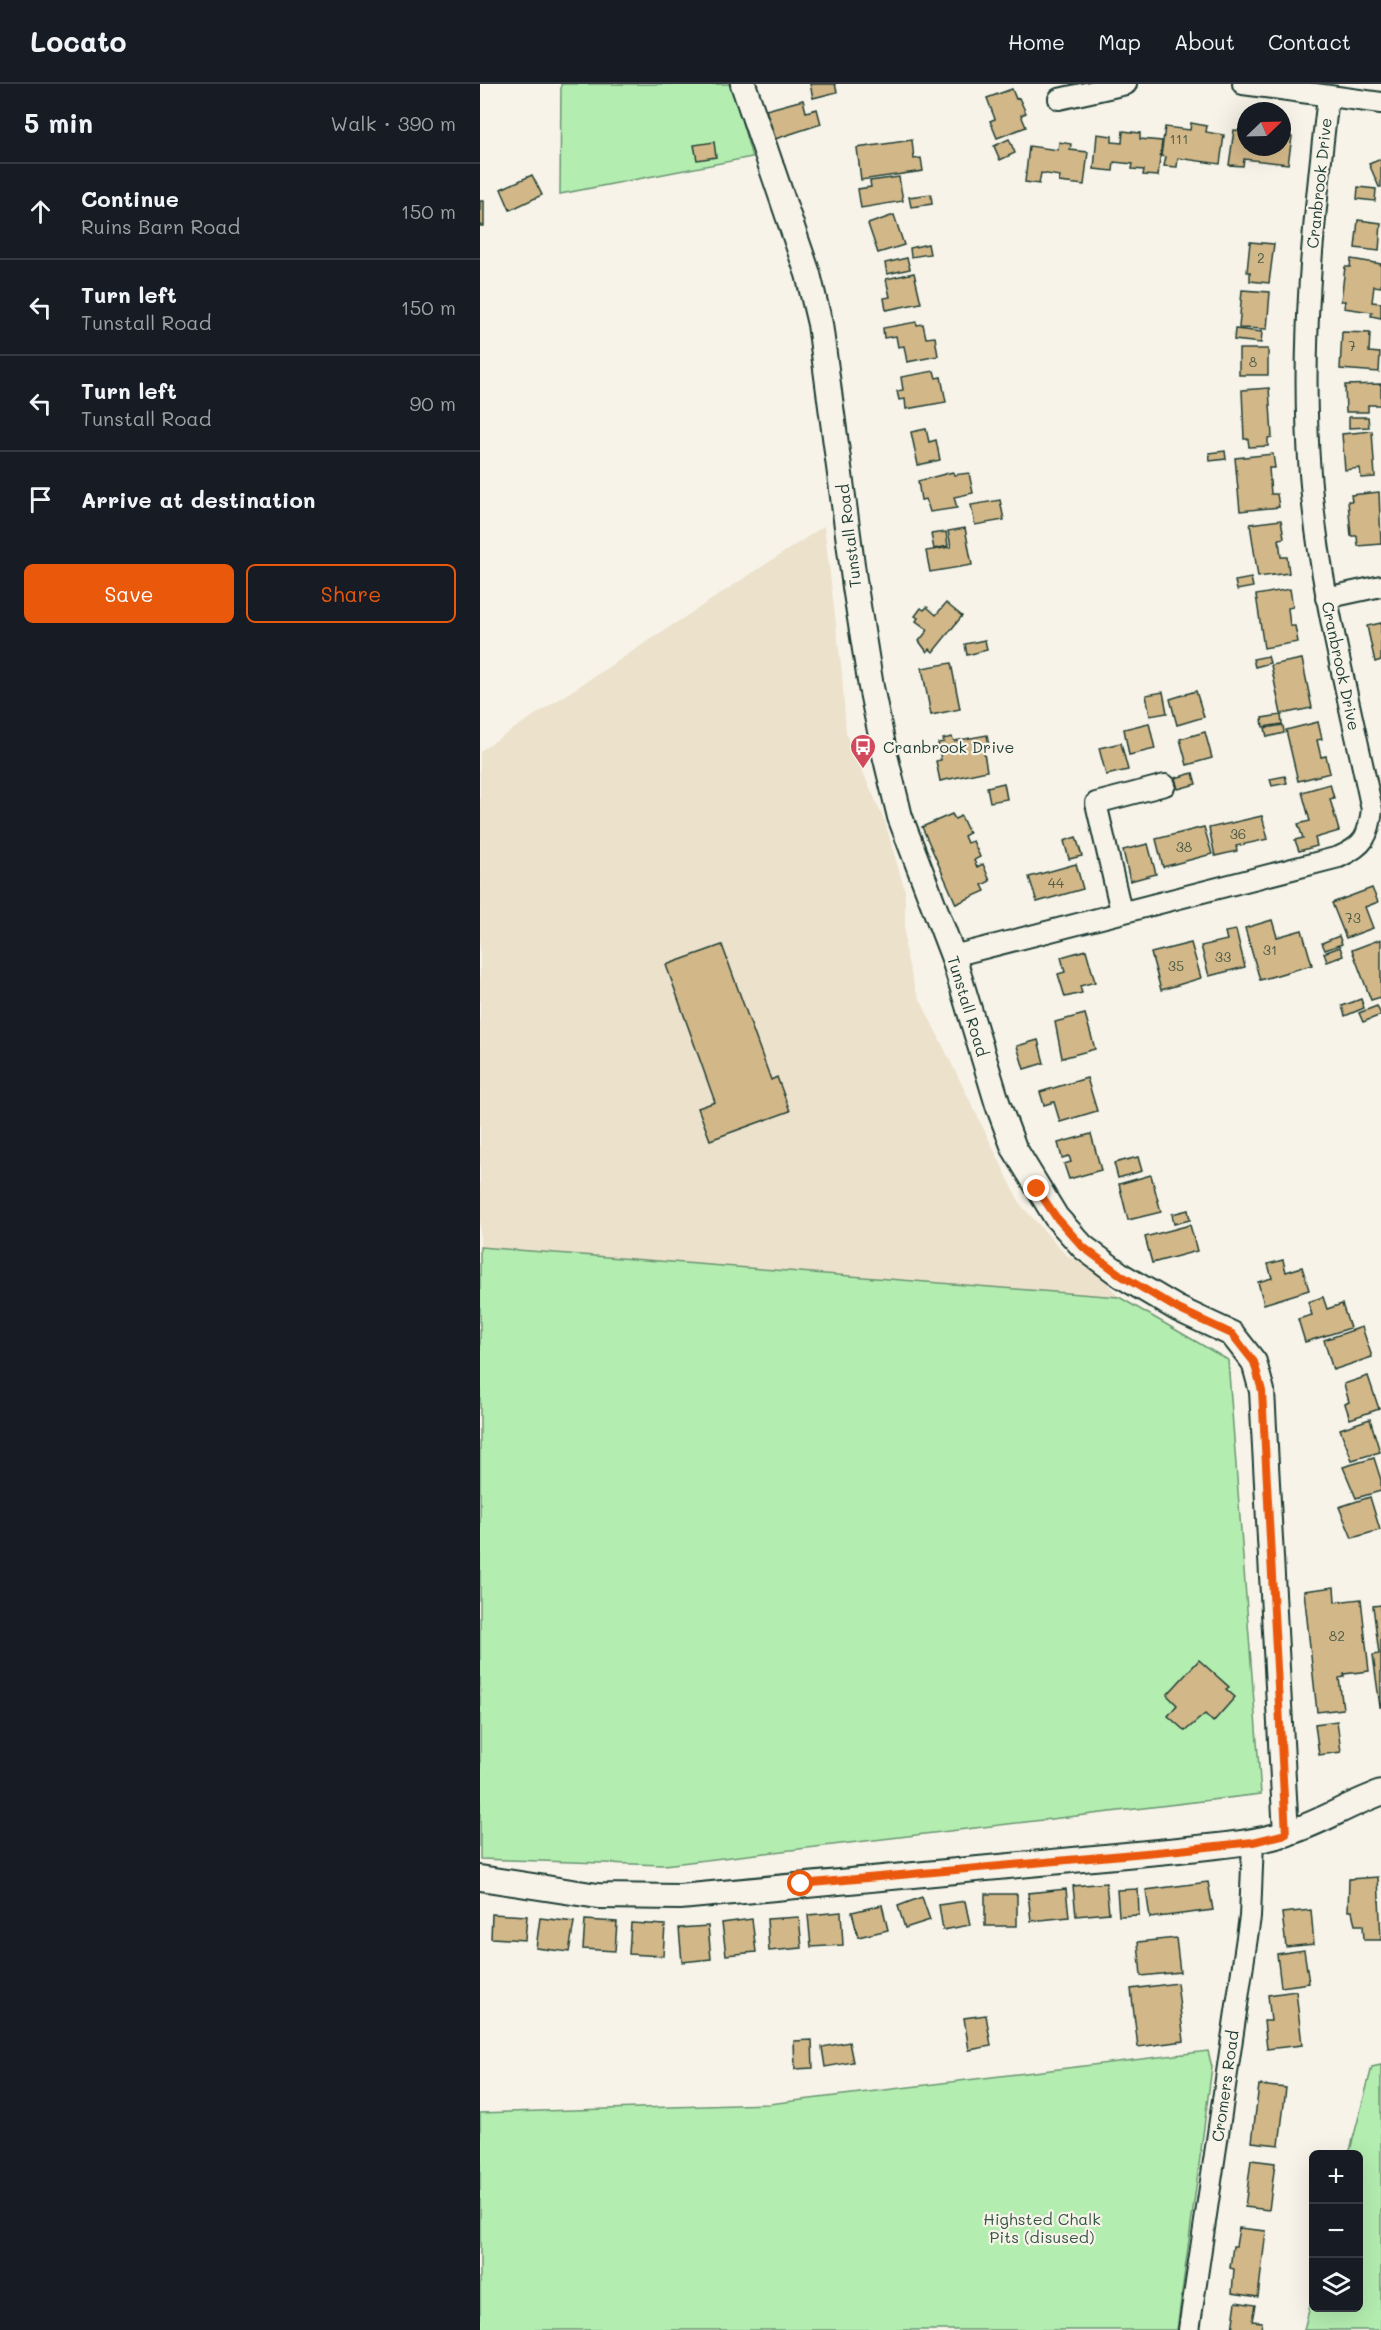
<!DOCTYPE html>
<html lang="en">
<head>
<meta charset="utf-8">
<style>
  :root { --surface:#171b24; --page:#20242c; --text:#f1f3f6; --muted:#9ea1a6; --line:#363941; --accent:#ea580c }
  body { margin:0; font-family:Mali,sans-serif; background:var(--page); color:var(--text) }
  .controls { position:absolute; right:18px; bottom:18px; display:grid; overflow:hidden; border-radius:9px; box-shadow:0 6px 24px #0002 }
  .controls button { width:54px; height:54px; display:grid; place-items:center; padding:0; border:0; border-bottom:2px solid var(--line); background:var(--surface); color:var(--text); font:30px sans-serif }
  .compass { position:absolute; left:757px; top:18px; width:54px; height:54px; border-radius:50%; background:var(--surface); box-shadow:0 6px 24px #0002; rotate:67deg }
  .stop { position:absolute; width:18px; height:18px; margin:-14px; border:4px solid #ea580c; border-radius:50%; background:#fff }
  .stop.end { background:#ea580c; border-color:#fff; box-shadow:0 2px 6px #0008 }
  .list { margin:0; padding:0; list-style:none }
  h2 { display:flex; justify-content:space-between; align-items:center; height:78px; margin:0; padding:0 24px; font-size:26px }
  h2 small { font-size:20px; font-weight:400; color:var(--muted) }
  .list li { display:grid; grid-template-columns:39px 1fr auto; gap:18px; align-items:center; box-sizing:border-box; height:96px; padding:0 24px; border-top:2px solid var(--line) }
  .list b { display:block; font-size:22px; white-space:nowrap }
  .list p { margin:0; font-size:20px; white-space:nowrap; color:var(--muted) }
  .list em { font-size:20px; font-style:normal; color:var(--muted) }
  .actions { display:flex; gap:12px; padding:18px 24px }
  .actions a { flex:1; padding:14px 0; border:2px solid var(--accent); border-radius:9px; text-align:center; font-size:21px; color:var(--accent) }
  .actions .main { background:var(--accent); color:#fff }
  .icon { flex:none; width:33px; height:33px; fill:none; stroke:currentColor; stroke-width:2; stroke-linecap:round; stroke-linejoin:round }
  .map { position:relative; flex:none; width:901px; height:2246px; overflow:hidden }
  header { display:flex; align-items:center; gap:36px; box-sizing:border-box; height:84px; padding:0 30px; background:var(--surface); border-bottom:2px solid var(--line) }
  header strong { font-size:28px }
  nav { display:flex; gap:33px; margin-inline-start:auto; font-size:21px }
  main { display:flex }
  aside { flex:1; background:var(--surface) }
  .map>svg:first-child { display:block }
  .built { fill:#ece1cb }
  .green { fill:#b4edb0; stroke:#6a9572; stroke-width:1.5 }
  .building { fill:#d2b788; stroke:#1f3d34; stroke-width:1.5 }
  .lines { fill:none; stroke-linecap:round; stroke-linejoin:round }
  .minor-casing { stroke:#1f3d34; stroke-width:24 }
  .tertiary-casing { stroke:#1f3d34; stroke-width:28 }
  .minor { stroke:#f7f3e8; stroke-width:20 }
  .tertiary { stroke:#f7f3e8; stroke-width:24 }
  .route { stroke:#ea580c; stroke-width:8 }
  .labels { text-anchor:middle; stroke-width:4.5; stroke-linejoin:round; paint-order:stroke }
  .number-label { font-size:14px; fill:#4c5c49 }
  .street-label { font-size:16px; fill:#1f3d34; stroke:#f7f3e8 }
  .poi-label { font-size:16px; fill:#1f3d34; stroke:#f7f3e8; text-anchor:start }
  .park-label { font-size:16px; fill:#355747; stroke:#f7f3e8 }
</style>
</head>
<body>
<header>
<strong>Locato</strong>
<nav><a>Home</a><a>Map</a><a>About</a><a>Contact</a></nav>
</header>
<main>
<aside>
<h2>5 min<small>Walk · 390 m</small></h2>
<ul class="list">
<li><svg class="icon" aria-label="ahead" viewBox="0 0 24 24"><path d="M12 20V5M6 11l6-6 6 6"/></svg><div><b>Continue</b><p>Ruins Barn Road</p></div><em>150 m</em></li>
<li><svg class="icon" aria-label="left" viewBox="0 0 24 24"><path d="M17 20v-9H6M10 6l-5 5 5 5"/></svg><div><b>Turn left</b><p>Tunstall Road</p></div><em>150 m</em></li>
<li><svg class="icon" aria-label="left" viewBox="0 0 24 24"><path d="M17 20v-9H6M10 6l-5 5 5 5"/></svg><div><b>Turn left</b><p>Tunstall Road</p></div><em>90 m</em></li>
<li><svg class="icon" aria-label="arrive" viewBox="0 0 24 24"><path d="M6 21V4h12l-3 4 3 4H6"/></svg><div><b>Arrive at destination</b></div></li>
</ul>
<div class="actions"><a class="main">Save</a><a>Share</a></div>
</aside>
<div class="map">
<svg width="901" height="2246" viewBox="0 0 901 2246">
  <rect width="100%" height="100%" fill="#f7f3e8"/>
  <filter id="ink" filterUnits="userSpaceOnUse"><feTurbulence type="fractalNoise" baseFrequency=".0167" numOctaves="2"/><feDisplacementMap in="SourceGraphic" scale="12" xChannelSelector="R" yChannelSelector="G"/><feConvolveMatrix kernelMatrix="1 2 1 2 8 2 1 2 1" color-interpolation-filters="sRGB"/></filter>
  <g filter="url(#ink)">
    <polygon class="built" points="344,442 362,589 366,650 405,738 425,807 425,866 435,905 541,1121 586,1171 617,1187 639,1213 0,1163 0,667"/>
    <g class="green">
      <polygon points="81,0 251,0 272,73 80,110"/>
      <polygon points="0,1163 639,1213 748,1276 781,1710 184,1781 0,1775"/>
      <polygon points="728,1967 732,1983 697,2246 0,2246 0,2029 289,2020"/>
      <polygon points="901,1981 901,2246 824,2246 833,2210 834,2224 878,2224 878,2070 869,2070 892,1983"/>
    </g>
    <g class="building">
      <polygon points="330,0 355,0 357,8 333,14"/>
      <polygon points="532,5 536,15 539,14 546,29 541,31 546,43 517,54 510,37 515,35 507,14"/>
      <polygon points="323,16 326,28 337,25 341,40 295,55 286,26"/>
      <polygon points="711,39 727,42 726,48 744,51 740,80 698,74 697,83 684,82 686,73 681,72 685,43 710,46"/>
      <polygon points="754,46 766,48 766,63 802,63 802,52 812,53 808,80 764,75 763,82 749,81"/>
      <polygon points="643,47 660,49 660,55 682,57 678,92 663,91 664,86 652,85 653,80 634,78 633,87 614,85 617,50 632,52 632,58 642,59"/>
      <polygon points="529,55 535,69 520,76 514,62"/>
      <polygon points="432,56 434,75 441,74 443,87 381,96 377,64"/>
      <polygon points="234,58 236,73 217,76 214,61"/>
      <polygon points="579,58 591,60 590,66 608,68 604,101 579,98 580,92 561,89 559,100 545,98 549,62 578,66"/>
      <polygon points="901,75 901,103 899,103 889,80"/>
      <polygon points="52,91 62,111 30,126 21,105"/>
      <polygon points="419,93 423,117 381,124 378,105 391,103 390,97"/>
      <polygon points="878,103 896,105 895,117 877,115"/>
      <polygon points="451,110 452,120 431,123 429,113"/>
      <rect x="0" y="117" width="4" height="25"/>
      <polygon points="414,131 424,161 398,169 388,140"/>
      <polygon points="878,136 901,139 899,167 875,164"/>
      <polygon points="770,158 794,160 789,199 770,197 770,188 767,188"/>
      <polygon points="448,160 450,170 431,173 430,164"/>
      <polygon points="427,174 430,185 407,190 405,179"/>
      <polygon points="871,175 901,180 901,203 894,202 892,218 901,219 901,234 891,232 892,228 864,224 865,217 861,217 865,183 870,183"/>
      <polygon points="434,189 441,219 406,226 404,214 410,213 406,195"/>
      <polygon points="762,206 790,208 787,245 759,244"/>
      <polygon points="436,238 437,241 443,240 446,254 455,253 458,272 427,278 424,262 418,263 416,252 404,254 403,244"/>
      <polygon points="755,245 782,248 781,259 754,256"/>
      <polygon points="862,248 890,249 889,268 900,269 899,288 860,285"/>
      <rect x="759" y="265" width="29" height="26"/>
      <polygon points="454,287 456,294 461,293 466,318 426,325 425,315 419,316 417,307 423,306 421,293"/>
      <polygon points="901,300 901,321 888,321 888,328 866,328 865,301"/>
      <polygon points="789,304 792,353 788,354 788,362 769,363 768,355 764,355 762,306"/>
      <polygon points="869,333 888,333 889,343 869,344"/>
      <polygon points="446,345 449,358 456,356 460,376 438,381 431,348"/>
      <polygon points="892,347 895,393 881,394 880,384 865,386 862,350"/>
      <polygon points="745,367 746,375 730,377 729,369"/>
      <polygon points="793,370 795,384 789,384 791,410 797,410 799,423 760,427 755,374"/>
      <polygon points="473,388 474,391 489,389 493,409 474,413 477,424 450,428 446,415 441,416 438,397"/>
      <polygon points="899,408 901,460 878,462 877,452 871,452 868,417 872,417 871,411"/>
      <polygon points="520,416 524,436 495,441 491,421"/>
      <polygon points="801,436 804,454 799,455 801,473 807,473 809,489 778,493 770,440"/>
      <polygon points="485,444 492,481 450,488 446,467 471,463 468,447"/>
      <polygon points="466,448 468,462 454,465 451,450"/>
      <polygon points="771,494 773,503 757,506 755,497"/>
      <polygon points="810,505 813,523 808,524 810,542 815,542 818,558 784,564 776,511"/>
      <polygon points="466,519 482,532 453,568 450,565 447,568 439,557 448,546 436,537 438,534 435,532 441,524 444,526 447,523 456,531"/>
      <polygon points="901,539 901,576 895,578 887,542"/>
      <polygon points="505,556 507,566 487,571 485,560"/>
      <polygon points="788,572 790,579 775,583 773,575"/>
      <polygon points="822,575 832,624 801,630 791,581"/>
      <polygon points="471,579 480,625 451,631 442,584"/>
      <polygon points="716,607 724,633 697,641 690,615"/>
      <polygon points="683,608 687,629 670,632 666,611"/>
      <polygon points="801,631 802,640 783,643 782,634"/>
      <polygon points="838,638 842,655 837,656 841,673 846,672 850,689 818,697 806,646"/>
      <polygon points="669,639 675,665 649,671 644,645"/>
      <polygon points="803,641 804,649 787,653 785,644"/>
      <polygon points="725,648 732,674 707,681 700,655"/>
      <polygon points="507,651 509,662 503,663 507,687 460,697 456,677 461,676 458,659 464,658 463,655 472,653 474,657"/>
      <polygon points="641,659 648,686 626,691 619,664"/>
      <polygon points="713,689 716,700 698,705 695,694"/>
      <polygon points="805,692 807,699 792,702 790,695"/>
      <polygon points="524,699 527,715 510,718 507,703"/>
      <polygon points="850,700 854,714 850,715 859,747 835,754 837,762 819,767 815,756 823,754 818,740 830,737 822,708"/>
      <polygon points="472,730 475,735 481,732 489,749 484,752 487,759 493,757 500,773 494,776 497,783 503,780 510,797 502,801 505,807 476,820 442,743"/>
      <polygon points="782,732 788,755 756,762 757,767 735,772 729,744"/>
      <polygon points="724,743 732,770 683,783 676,755"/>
      <polygon points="596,753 602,772 589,775 584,757"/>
      <polygon points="668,760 676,790 650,797 643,766"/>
      <polygon points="596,780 603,805 557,818 549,793"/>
      <polygon points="892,804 898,818 885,823 893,844 866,854 852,819"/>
      <polygon points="792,836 797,853 822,846 832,881 780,896 765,844"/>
      <polygon points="756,846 765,883 729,892 721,862 747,856 745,848"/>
      <polygon points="859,852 862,860 845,866 842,859"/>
      <polygon points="901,855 901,913 891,916 872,866"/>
      <polygon points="711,859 721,894 681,906 671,869"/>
      <polygon points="242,861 291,996 297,993 310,1027 230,1056 218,1024 235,1018 186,881"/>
      <polygon points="860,863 863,872 847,878 844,869"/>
      <polygon points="606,866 615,898 600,902 602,909 585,913 578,890 585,888 581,873"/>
      <polygon points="881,915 884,924 865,932 862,922"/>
      <polygon points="897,922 901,931 883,938 879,929"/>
      <polygon points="605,930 615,965 582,974 575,938"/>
      <polygon points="558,956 564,979 544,985 537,962"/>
      <polygon points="607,994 617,1027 580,1038 574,1018 564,1021 560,1008"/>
      <polygon points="611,1050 621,1086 589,1095 584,1080 591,1078 589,1072 582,1074 578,1059"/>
      <polygon points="658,1073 662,1087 638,1094 634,1079"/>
      <polygon points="671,1091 681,1128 648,1136 639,1100"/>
      <polygon points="708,1126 710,1136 694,1140 692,1130"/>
      <polygon points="710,1141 717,1167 672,1179 665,1153"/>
      <polygon points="803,1176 806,1188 822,1183 829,1206 784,1220 778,1198 792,1194 788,1180"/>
      <polygon points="843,1213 847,1225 862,1220 870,1244 825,1258 818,1235 832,1231 828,1218"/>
      <polygon points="882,1243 892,1273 853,1286 844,1256"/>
      <polygon points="888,1292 899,1325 870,1335 865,1320 869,1318 864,1300"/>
      <polygon points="890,1335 900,1368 872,1376 860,1345"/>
      <polygon points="894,1374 901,1396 901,1407 876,1414 863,1383"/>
      <polygon points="890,1413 900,1446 872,1454 859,1423"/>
      <polygon points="854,1503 855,1518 881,1515 889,1587 864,1590 864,1593 859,1594 863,1625 837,1628 824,1507"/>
      <polygon points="901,1521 901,1623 900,1623 893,1571 899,1570 893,1522"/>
      <polygon points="719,1576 749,1603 746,1605 755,1613 733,1638 725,1630 705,1647 688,1632 697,1621 687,1611"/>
      <polygon points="857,1637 861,1668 839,1671 835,1640"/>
      <polygon points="898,1793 901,1856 884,1856 883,1841 875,1841 872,1827 868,1827 869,1795"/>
      <polygon points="728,1798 733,1826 670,1834 666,1806"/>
      <polygon points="626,1799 629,1829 596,1832 593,1802"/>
      <polygon points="586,1805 589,1833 551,1837 548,1809"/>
      <polygon points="658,1805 659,1831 639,1832 637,1806"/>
      <rect x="505" y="1810" width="32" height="32"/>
      <polygon points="442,1813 450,1836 425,1844 418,1822"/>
      <polygon points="485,1817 490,1841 463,1846 459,1821"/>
      <polygon points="402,1821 408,1846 378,1853 372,1828"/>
      <polygon points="831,1826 834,1860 806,1863 802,1829"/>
      <polygon points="361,1828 363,1861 331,1863 328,1831"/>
      <polygon points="12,1830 47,1832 45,1856 11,1854"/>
      <polygon points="319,1833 322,1864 289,1867 287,1835"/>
      <polygon points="60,1834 94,1838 89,1868 56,1864"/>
      <polygon points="272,1835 276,1868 246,1871 242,1839"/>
      <polygon points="105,1836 137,1838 135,1867 103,1865"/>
      <polygon points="151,1839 185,1841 183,1872 149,1870"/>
      <polygon points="228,1842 231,1875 202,1878 199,1844"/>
      <polygon points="696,1854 700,1888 661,1892 658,1858"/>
      <polygon points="824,1866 829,1899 801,1903 797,1870"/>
      <polygon points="697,1899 704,1957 658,1963 651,1905"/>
      <polygon points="816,1907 822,1961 787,1965 784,1937 791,1937 788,1911"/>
      <polygon points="506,1931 511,1962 489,1966 484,1934"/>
      <polygon points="332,1956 333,1984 315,1985 314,1957"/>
      <polygon points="369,1958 373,1978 345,1983 342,1963"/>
      <polygon points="779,2001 806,2004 799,2061 772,2058"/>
      <polygon points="771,2076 795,2079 789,2126 765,2123"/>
      <polygon points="759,2144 786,2147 778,2213 752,2209 754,2185 750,2184 753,2162 756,2162"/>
      <polygon points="756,2218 775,2221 772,2237 782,2238 781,2246 752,2246"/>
    </g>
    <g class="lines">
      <defs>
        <g id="minor">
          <polyline points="763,0 901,19"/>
          <polyline points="579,15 646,0"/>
          <polyline points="846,514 901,502"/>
          <polyline points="641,827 616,719 685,701"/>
          <path d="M473 872 859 773C885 761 888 753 892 726 869 614 839 504 830 390 820 261 833 141 848 13"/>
          <polyline points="709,2246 770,1833 773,1757"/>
        </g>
        <g id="tertiary">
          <polyline points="263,0 328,190 340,240 375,503 391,603 405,671 420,733 473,872 518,1021 534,1064 576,1133 603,1163 642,1192 698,1225 752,1250 774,1278 782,1307 806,1750"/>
          <path d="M0 1794 118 1812 200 1813 699 1766C734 1762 770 1760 804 1750 837 1741 868 1720 901 1709"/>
        </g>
      </defs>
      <use href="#minor" class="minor-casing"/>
      <use href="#tertiary" class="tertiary-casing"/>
      <use href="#minor" class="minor"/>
      <use href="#tertiary" class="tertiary"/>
    </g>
  </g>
  <g class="lines" filter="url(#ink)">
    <polyline class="route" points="321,1800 699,1766 773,1758 806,1750 782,1307 774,1278 752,1250 698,1225 642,1192 603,1163 576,1133 557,1105"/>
  </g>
  <defs>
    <symbol id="bus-pin" viewBox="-11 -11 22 30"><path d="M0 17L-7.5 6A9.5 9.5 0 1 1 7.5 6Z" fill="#d1495b" stroke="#f7f3e8"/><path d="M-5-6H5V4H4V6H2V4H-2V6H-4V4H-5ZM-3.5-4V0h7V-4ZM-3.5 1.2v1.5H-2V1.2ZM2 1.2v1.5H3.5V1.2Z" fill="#fff"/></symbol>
  </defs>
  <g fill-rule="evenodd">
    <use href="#bus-pin" x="368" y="648" width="30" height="40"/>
  </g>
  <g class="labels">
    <g class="number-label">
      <text x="699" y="60">111</text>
      <text x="781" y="179">2</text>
      <text x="872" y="267">7</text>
      <text x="773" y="283">8</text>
      <text x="758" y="755">36</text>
      <text x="704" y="768">38</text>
      <text x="576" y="804">44</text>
      <text x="873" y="839">73</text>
      <text x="790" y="871">31</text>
      <text x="743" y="878">33</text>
      <text x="696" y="887">35</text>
      <text x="857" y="1557">82</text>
    </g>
    <g class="street-label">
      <text transform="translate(839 99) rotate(-84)" y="6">Cranbrook Drive</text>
      <text transform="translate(369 452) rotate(-97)" y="6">Tunstall Road</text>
      <text transform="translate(861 582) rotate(78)" y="6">Cranbrook Drive</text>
      <text transform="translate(488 922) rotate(73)" y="6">Tunstall Road</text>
      <text transform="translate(745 2002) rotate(-82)" y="6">Cromers Road</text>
    </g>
    <g class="poi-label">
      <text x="403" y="669">Cranbrook Drive</text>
    </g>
    <g class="park-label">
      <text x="562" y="2141">Highsted Chalk<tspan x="562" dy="18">Pits (disused)</tspan></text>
    </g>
  </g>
</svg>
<div class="controls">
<button>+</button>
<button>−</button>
<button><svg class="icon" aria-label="layers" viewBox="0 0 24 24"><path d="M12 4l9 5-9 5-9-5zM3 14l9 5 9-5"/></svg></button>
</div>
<svg class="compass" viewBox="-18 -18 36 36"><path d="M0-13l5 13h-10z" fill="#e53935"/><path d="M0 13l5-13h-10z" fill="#9ea1a6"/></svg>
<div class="stop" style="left:321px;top:1800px"></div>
<div class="stop end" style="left:557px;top:1105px"></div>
</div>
</main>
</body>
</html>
